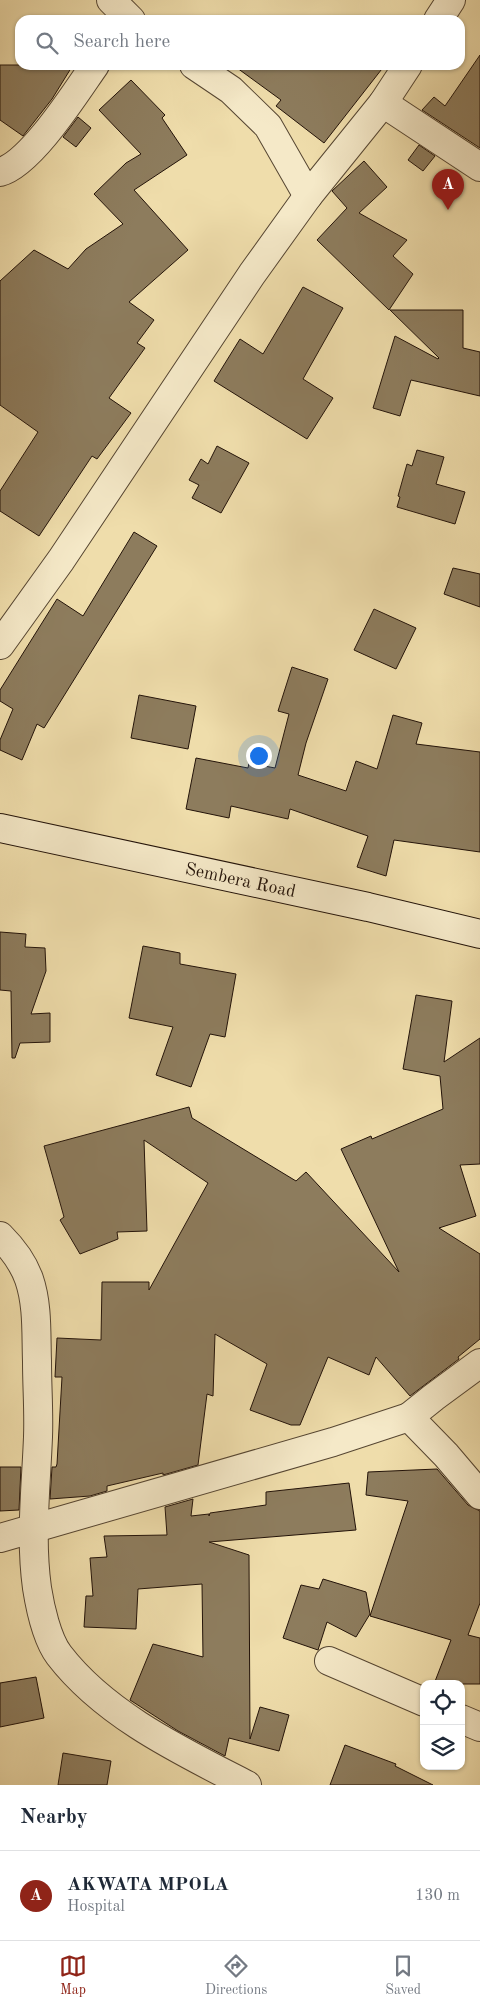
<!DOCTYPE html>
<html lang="en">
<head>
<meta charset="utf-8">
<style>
  :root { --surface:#fff; --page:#f2f2f3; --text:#1f2937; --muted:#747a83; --line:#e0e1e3; --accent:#8f2418 }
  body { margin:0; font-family:"Old Standard TT",serif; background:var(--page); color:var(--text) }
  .controls { position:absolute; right:15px; bottom:15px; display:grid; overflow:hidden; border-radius:10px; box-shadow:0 1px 4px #0004 }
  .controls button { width:45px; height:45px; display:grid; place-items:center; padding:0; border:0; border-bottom:1px solid var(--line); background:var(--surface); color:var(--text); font:25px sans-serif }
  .you { position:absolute; left:258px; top:755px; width:18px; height:18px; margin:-12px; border:4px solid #fff; border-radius:50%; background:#1a73e8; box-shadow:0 0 0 8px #1a73e833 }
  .badge { display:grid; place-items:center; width:32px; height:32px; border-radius:50%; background:var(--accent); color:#fff; font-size:16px; font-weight:700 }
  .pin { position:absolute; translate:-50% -41px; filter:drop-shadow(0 1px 2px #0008) }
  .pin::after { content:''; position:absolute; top:26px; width:18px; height:15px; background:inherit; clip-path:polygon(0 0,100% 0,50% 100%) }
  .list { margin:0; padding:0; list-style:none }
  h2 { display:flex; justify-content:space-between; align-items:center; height:65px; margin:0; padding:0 20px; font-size:21px }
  h2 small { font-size:16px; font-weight:400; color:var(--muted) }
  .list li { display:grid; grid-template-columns:32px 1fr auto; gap:15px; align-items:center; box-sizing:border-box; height:90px; padding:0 20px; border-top:1px solid var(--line) }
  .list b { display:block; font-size:19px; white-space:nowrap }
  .list p { margin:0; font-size:16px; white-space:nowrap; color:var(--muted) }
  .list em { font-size:16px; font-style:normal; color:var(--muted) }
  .icon { flex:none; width:28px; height:28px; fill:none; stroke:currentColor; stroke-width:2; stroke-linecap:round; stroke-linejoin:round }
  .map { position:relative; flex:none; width:480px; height:1785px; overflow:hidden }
  .search { position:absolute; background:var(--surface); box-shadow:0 1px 4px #0004; left:15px; right:15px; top:15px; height:55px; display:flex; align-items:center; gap:12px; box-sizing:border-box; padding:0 18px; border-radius:15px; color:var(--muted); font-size:19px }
  .sheet { height:155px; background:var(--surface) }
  nav { display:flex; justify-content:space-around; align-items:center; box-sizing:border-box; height:70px; border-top:1px solid var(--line); background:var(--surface); font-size:14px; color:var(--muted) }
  nav a { display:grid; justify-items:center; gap:2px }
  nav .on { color:var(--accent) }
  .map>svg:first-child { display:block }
  .building { fill:#8d7c5d; stroke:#231309 }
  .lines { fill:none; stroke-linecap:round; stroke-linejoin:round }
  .street-casing { stroke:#564632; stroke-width:30 }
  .secondary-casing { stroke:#231309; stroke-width:30 }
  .street { stroke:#f5e9c8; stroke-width:28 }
  .secondary { stroke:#f5e9c8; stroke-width:28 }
  .labels { text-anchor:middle; stroke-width:4; stroke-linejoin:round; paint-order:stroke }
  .street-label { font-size:18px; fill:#231309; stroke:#f5e9c8 }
</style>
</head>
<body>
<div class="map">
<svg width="480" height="1785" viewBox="0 0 480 1785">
  <rect width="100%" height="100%" fill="#efddab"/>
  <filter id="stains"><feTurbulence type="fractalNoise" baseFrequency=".004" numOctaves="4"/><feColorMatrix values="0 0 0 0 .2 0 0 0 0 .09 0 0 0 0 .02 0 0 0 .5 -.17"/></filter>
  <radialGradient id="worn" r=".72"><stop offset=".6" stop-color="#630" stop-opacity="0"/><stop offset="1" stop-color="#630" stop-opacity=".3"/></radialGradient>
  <g class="building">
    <polygon points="480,55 480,148 422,110 434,97 445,106"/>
    <polygon points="0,65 73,65 52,99 23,136 0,120"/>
    <polygon points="233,65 385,65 324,143 276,106 281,100"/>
    <polygon points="131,80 165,115 162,118 187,155 134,190 188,250 129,302 154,320 137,343 145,348 109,398 131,413 97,459 92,456 39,536 0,511 0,491 38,432 0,405 0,281 34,250 68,269 86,249 123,224 94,194 126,163 141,154 99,110"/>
    <polygon points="78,117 91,128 76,147 63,137"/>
    <polygon points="419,145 435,156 423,171 408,160"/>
    <polygon points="364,161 387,187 359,213 407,240 393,256 413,274 389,310 317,240 347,208 332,191"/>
    <polygon points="303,287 343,308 303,379 333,398 307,439 214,381 240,339 263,354"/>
    <polygon points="390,310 463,310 463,348 480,352 480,396 411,380 400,416 373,408 395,336 438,359 439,358"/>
    <polygon points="217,446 249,463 221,513 192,498 199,485 189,480 201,459 208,464"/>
    <polygon points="417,450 444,457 436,484 465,492 455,524 397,507 400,497 398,496 407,464 412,466"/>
    <polygon points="134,532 157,546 44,728 37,724 22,760 0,750 0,740 13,709 0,701 0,690 57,599 83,616"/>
    <polygon points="453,568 480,574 480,607 444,594"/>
    <polygon points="374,609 416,628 396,669 354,650"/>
    <polygon points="292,667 328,679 306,743 298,775 346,791 356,761 377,769 393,715 422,723 416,744 480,752 480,852 394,840 386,876 357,867 368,836 290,809 288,819 231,806 229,818 186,809 196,758 248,768 249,763 275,768 289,714 278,711"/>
    <polygon points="139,695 196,706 188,749 131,738"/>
    <polygon points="0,932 26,934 25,947 45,948 46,971 31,1014 50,1013 50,1042 20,1043 15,1058 12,1058 11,991 0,990"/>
    <polygon points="143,946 180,953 180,964 236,974 225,1037 210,1034 191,1087 156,1075 173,1027 129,1018"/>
    <polygon points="416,995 452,1001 444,1062 480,1038 480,1164 460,1165 476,1216 439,1228 480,1254 480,1339 458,1357 459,1359 410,1396 376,1357 369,1375 328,1357 300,1425 291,1425 250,1410 267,1364 215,1334 213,1396 207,1394 198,1465 163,1475 163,1473 107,1486 107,1491 90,1496 50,1499 52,1467 56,1467 57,1464 62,1377 55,1377 57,1338 101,1340 102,1282 149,1282 149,1290 208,1183 144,1140 147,1231 117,1232 118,1239 80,1254 60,1220 64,1217 44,1146 189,1107 192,1118 296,1181 306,1172 399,1272 341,1149 371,1136 372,1139 443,1109 440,1076 403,1069"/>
    <polygon points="0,1467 21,1467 19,1510 0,1511"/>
    <polygon points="437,1469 468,1505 480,1511 480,1603 468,1635 480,1638 480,1684 434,1684 451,1640 370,1616 408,1501 366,1495 368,1472"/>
    <polygon points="349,1483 356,1530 209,1542 249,1555 250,1739 260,1707 289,1715 279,1751 229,1738 225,1756 178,1731 130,1700 153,1644 203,1657 202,1584 138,1589 136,1629 84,1627 86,1596 93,1596 90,1558 107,1557 104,1536 167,1535 165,1507 193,1499 191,1516 209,1514 209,1516 210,1513 266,1505 266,1492"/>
    <polygon points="323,1579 366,1592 370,1614 356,1637 327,1622 318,1650 283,1638 301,1585 319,1589"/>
    <polygon points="36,1677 44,1718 0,1727 0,1683"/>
    <polygon points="345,1745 396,1764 395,1766 433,1785 330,1785"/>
    <polygon points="63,1753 111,1761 107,1785 58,1785"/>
  </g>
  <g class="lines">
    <defs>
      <g id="street">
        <polyline points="111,0 131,20"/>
        <polyline points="438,20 451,0"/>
        <polyline points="194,65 231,90 268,126 308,196"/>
        <polyline points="383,103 480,167"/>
        <path d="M0 172C31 164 76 92 95 65"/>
        <polyline points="0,645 61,560 252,274 308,196 383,103 408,65"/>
        <path d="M0 1236C13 1249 23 1262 29 1279 38 1305 36 1335 37 1361 37 1387 39 1412 38 1437 36 1488 30 1537 37 1588 40 1607 47 1639 59 1655 105 1715 181 1751 247 1785"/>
        <polyline points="409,1417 434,1397 480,1363"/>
        <polyline points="0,1538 333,1442 409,1417 446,1455 480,1495"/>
        <polyline points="329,1661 424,1702"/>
        <polyline points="461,1719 480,1727"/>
      </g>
      <g id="secondary">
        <path id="s1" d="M0 828 368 907 480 934"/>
      </g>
    </defs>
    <use href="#street" class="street-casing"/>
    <use href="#secondary" class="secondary-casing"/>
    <use href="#street" class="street"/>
    <use href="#secondary" class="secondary"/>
  </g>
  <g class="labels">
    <g class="street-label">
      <text dy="6" stroke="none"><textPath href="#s1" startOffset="246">Sembera Road</textPath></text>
    </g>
  </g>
  <rect width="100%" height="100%" filter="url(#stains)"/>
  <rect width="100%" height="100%" fill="url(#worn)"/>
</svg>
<div class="controls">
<button><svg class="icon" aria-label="locate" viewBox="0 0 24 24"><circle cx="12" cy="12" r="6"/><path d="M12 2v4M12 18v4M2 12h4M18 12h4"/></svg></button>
<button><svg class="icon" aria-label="layers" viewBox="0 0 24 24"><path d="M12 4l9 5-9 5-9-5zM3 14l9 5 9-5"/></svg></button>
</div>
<div class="you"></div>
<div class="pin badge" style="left:448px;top:210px">A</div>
<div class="search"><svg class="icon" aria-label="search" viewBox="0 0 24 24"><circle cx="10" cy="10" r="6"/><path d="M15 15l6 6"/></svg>Search here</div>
</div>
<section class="sheet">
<h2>Nearby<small></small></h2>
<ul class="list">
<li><span class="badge">A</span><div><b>AKWATA MPOLA</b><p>Hospital</p></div><em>130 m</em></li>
</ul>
</section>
<nav>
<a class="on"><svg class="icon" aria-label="map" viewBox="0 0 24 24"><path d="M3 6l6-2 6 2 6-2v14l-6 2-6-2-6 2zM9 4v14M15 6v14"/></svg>Map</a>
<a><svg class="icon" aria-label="directions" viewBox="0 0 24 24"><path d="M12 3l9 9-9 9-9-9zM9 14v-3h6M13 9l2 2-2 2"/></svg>Directions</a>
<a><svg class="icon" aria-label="saved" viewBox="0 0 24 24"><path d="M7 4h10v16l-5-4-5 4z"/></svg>Saved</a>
</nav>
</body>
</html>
